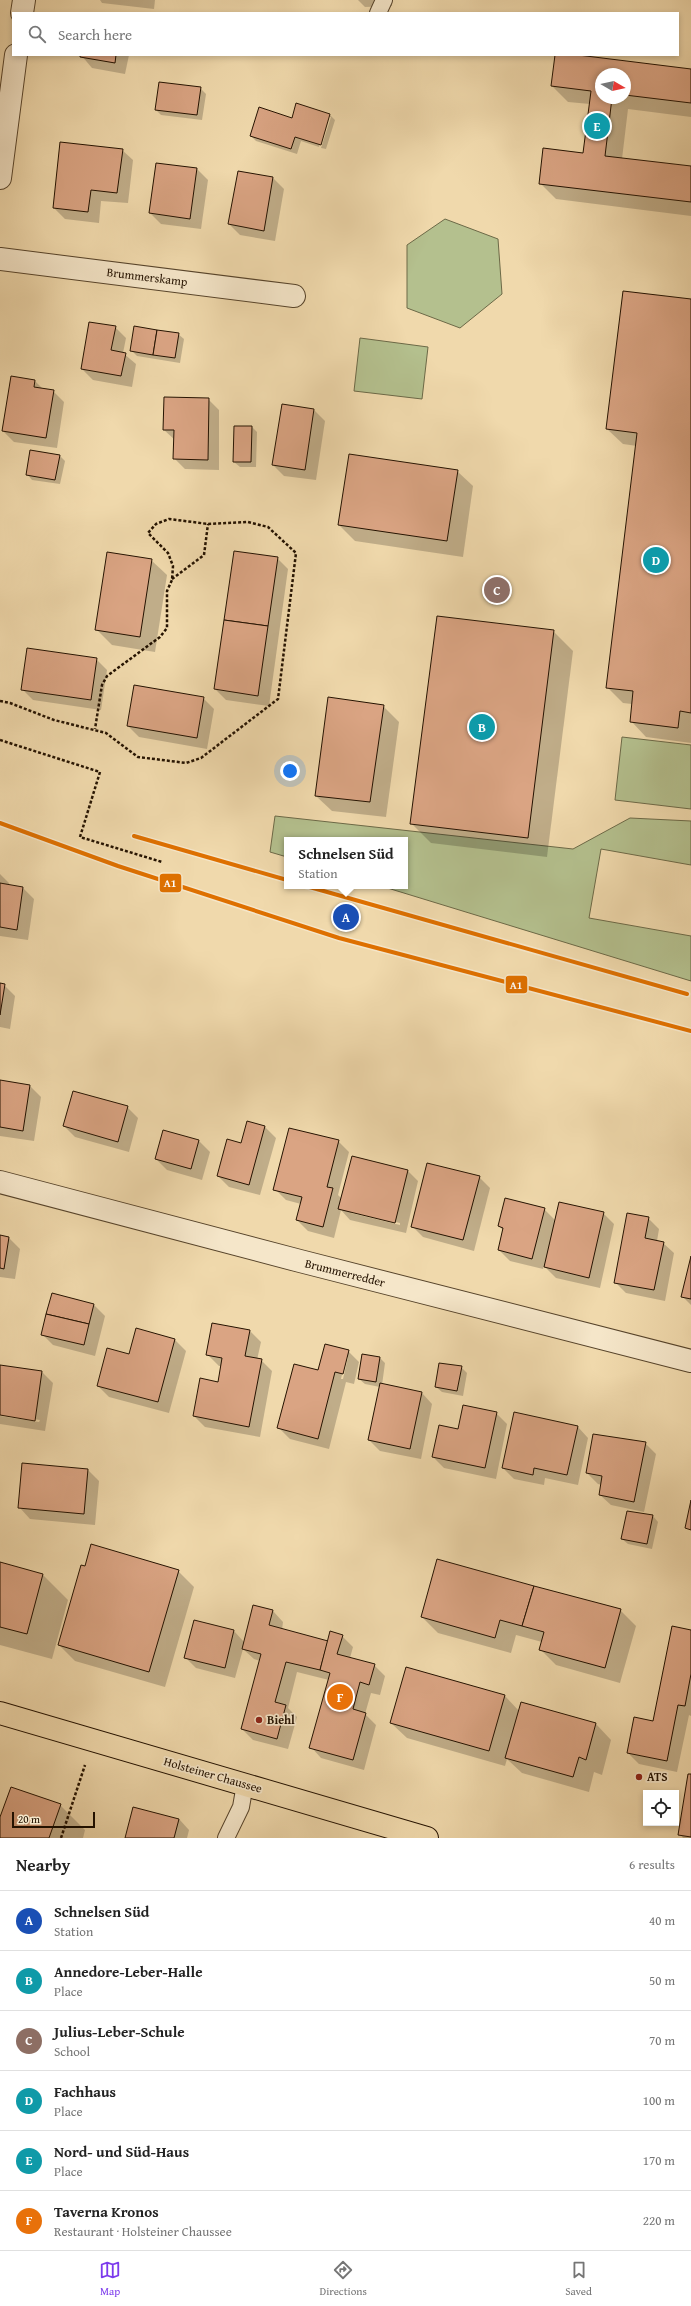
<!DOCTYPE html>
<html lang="en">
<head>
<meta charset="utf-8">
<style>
  :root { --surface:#fff; --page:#f6f6f6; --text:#222; --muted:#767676; --line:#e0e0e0; --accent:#7c3aed }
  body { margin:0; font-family:"Gentium Book Plus",serif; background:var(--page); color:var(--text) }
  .controls { position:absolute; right:12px; bottom:12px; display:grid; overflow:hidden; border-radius:0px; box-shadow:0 2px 6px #0003 }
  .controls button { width:36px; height:36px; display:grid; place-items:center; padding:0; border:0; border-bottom:1px solid var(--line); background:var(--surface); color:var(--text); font:20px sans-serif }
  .compass { position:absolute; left:595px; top:68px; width:36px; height:36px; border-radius:50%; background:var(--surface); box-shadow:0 2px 6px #0003; rotate:99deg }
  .scale { position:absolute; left:12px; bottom:10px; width:83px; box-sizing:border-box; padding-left:4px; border:2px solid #241200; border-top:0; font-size:11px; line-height:14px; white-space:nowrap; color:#241200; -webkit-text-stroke:3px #f5e6c9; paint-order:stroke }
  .you { position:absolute; left:290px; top:771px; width:14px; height:14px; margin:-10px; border:3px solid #fff; border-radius:50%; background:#1a73e8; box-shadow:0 0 0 6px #1a73e833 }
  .badge { display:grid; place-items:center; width:26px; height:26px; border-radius:50%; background:var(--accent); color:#fff; font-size:13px; font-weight:700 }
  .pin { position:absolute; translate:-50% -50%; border:2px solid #fff; box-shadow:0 1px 4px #0006 }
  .popup { position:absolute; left:284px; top:837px; width:124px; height:52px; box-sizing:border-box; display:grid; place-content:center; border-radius:0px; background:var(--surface); filter:drop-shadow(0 1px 3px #0005); font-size:13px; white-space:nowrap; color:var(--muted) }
  .popup b { font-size:15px; color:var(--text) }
  .popup::after { content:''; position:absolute; left:50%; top:100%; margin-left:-8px; border:8px solid transparent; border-top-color:var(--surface) }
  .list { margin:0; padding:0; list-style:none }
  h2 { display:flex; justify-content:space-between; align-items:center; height:52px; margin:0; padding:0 16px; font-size:17px }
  h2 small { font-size:13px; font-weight:400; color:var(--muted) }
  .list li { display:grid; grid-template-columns:26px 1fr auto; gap:12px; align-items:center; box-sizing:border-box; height:60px; padding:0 16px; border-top:1px solid var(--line) }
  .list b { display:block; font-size:15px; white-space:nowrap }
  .list p { margin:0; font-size:13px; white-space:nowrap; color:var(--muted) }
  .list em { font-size:13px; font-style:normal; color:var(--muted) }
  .icon { flex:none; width:22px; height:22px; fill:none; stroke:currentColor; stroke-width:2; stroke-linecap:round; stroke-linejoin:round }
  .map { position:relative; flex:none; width:691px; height:1838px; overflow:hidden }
  .search { position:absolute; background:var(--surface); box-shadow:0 2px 6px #0003; left:12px; right:12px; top:12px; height:44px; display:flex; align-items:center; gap:10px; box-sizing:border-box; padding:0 14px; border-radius:0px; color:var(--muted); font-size:15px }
  .sheet { height:412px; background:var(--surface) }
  nav { display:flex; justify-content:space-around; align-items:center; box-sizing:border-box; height:56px; border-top:1px solid var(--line); background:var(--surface); font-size:11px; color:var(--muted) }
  nav a { display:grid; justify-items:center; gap:2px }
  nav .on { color:var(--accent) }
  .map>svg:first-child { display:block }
  .green { fill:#b4c08e; stroke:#6c6947 }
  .shadow { fill:#0003; fill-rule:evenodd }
  .building { fill:#daa483; stroke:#241200 }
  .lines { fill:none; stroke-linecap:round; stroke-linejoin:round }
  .lane-casing { stroke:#57442b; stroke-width:18 }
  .street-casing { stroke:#57442b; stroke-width:24 }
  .primary-casing { stroke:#241200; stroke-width:24 }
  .path { stroke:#241200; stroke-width:2.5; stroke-dasharray:3 2; stroke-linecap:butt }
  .lane { stroke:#f5e6c9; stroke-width:16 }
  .street { stroke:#f5e6c9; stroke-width:22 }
  .primary { stroke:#f0d9ac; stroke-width:22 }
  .rail-1-casing { stroke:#f5e6c9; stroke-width:7 }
  .rail-1 { stroke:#de7000; stroke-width:4 }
  .poi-dot { fill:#8f2418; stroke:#f5e6c9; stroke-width:1.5 }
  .labels { text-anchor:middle; stroke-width:3.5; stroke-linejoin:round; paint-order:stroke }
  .street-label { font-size:12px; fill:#241200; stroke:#f5e6c9 }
  .poi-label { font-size:12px; font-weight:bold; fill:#241200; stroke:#f5e6c9; text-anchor:start }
  .line-badge { stroke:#f5e6c9; stroke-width:1.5 }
  .badge-label { font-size:11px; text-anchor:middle; font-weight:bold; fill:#fff }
</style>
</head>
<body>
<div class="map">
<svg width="691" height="1838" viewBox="0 0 691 1838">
  <rect width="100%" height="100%" fill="#f0d9ac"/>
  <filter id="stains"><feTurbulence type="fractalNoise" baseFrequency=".005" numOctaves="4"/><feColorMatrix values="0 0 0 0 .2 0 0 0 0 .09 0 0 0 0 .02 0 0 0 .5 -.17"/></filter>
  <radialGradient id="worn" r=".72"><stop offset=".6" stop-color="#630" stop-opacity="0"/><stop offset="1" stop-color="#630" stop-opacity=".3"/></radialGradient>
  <g class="green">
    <polygon points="445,219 498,239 502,294 460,328 407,308 407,245"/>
    <polygon points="360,338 428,347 422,399 354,391"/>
    <polygon points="622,737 691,745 691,809 615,800"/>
    <polygon points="275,816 573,849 630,818 691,821 691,865 601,849 589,918 691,936 691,981 381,886 405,886 405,840 287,840 287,857 270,852"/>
  </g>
  <g class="shadow">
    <polygon points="100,0 155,0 154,9 102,3"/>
    <polygon points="358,0 392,0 392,6 365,7"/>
    <polygon points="81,55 129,55 125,74 92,68"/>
    <path d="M556 55 691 70V117L628 109 622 159 691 168V216L556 199 540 183 584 154 590 104 568 102 552 86ZM601 74H625V98H601Z"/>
    <polygon points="200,88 206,94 202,120 161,115 156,110"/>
    <polygon points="297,105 330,115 335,120 326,149 321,148 331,117 328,117 319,147 301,141 297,154 256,141 251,136 292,119"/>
    <polygon points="122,150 133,160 128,203 101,201 99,223 65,219 54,208"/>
    <polygon points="156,164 197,169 208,180 201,229 161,224 150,213"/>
    <polygon points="239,172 273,178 284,189 275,241 240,235 229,224"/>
    <polygon points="691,300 691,743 646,737 631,721 632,704 623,703 607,687 637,446 623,444 607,429"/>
    <polygon points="89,323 115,327 126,338 123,353 136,364 132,387 93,380 82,369"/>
    <polygon points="178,334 184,339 180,363 137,356 132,351"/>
    <polygon points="35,381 44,390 53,391 64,402 57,448 14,442 3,431"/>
    <polygon points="208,399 219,410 219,470 185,469 174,458 175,440 164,430"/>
    <polygon points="314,410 325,421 316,480 284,476 273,465"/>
    <polygon points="252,427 257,432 256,467 240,467 234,462"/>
    <polygon points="59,455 65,461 60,484 32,480 27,474"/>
    <polygon points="457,471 473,486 463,557 355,541 339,525"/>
    <polygon points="277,558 288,569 269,706 226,700 215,689"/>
    <polygon points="151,560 167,575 155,652 112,645 96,629"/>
    <polygon points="553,631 573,651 547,857 431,843 411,823"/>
    <polygon points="96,659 107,670 101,710 33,700 22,689"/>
    <polygon points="203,698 214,709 207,749 139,737 128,726"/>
    <polygon points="383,706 399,722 386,817 332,811 316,796"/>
    <polygon points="0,874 9,883 9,886 23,888 34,899 28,940 0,936"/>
    <polygon points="0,984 4,985 15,996 10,1029 0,1027"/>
    <polygon points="0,1081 30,1086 41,1097 34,1141 0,1136"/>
    <polygon points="127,1107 138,1118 129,1152 75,1137 64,1126"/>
    <polygon points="247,1122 265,1127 276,1138 260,1195 229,1187 218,1176 242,1144"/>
    <polygon points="199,1141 210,1152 202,1180 167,1170 156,1159"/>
    <path d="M338 1141 349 1152 338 1195 342 1199 407 1170 418 1181 406 1233 350 1220 341 1210 334 1238 308 1231 297 1220 301 1204 286 1200 275 1189ZM351 1211 400 1223V1225L351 1213Z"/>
    <polygon points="479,1177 490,1188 474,1251 423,1237 412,1226"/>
    <polygon points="544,1209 555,1220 603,1213 614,1224 600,1288 556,1278 544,1266 543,1269 510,1261 499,1250 504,1231 499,1226"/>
    <polygon points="648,1218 659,1229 657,1241 663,1243 674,1253 665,1301 626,1293 615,1282"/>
    <polygon points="0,1237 9,1238 20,1249 15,1279 0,1277"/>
    <polygon points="691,1261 691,1305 682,1296"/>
    <polygon points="52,1295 94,1305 105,1316 95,1356 53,1345 42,1334"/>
    <polygon points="250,1331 261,1342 257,1360 261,1360 272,1371 260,1437 205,1427 194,1416 219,1383 222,1366 219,1366 208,1355"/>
    <polygon points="175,1340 186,1351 169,1413 109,1397 98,1386 129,1355"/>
    <path d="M348 1351 359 1362 354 1384 346 1382 329 1449 290 1439 279 1428 319 1372ZM346 1357H348L343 1379H341Z"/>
    <polygon points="380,1358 385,1363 382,1385 422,1393 432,1404 421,1459 380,1451 369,1440 380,1387 365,1384 359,1379"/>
    <polygon points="0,1366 42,1372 53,1383 45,1431 0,1424 0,1416 39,1422 40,1420 0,1414"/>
    <polygon points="461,1367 467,1373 463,1396 442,1392 436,1387"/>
    <polygon points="496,1413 507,1424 496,1479 444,1468 433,1457 459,1430"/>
    <polygon points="578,1427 588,1438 578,1485 545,1478 544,1485 514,1479 503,1468"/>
    <polygon points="645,1443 656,1454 644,1512 611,1505 600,1495 602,1485 598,1484 587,1473"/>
    <polygon points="88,1470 99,1481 95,1525 30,1519 20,1508"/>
    <polygon points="653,1516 658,1522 652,1549 628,1544 622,1539"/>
    <polygon points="0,1563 43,1575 68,1600 52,1659 0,1645"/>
    <polygon points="178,1571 194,1587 165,1687 75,1661 59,1645"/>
    <polygon points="620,1610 636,1626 620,1683 556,1665 540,1649 542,1642 516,1635 511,1653 438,1633 422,1617"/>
    <polygon points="273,1611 283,1622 282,1630 328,1642 342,1636 353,1647 350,1658 374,1665 385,1676 380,1695 371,1693 365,1714 376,1725 364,1770 321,1758 311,1747 329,1680 297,1672 288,1708 297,1717 288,1749 253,1740 242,1729 260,1661 254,1659 243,1649 235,1678 196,1668 185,1657 234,1631 244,1642"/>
    <polygon points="691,1631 691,1716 689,1715 677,1772 639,1764 628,1753 654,1722"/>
    <polygon points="406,1668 505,1696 519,1711 596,1724 611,1740 602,1775 594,1772 589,1792 522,1773 507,1759 505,1766 407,1738 391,1723"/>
    <polygon points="691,1775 691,1838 683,1838 680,1834"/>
    <polygon points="60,1805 85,1830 83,1838 0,1838 0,1820"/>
    <polygon points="179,1819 189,1830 187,1838 126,1838"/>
  </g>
  <g class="building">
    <polygon points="80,55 116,55 115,63 80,57"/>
    <polygon points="555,55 578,55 691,69 691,103 625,95 625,74 601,74 601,98 612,98 605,156 691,166 691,202 539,184 543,148 583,153 591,91 551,86"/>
    <polygon points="159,82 201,87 197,115 155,110"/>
    <polygon points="296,103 330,114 321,145 295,137 291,149 250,136 259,107 292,118"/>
    <polygon points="60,142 123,149 117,193 91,190 88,212 53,208"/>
    <polygon points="156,163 197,168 190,219 149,213"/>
    <polygon points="238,171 273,177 264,231 228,224"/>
    <polygon points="623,291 691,299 691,713 680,711 678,728 630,722 633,691 606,688 637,433 606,429"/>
    <polygon points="89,322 116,326 111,350 126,353 121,376 81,369"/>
    <polygon points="134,326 157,330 153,355 130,351"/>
    <polygon points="157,330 179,333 175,358 153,355"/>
    <polygon points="11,376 35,380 34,387 54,390 46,438 2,431"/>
    <polygon points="164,397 209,398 208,460 173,459 174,430 163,430"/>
    <polygon points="282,404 314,409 305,470 272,465"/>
    <polygon points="234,426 252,426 251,462 233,462"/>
    <polygon points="30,450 60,455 55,480 26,475"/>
    <polygon points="349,454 458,470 447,541 338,525"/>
    <polygon points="234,551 278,557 268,626 224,620"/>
    <polygon points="107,552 152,559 140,637 95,630"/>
    <polygon points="437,616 554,630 528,838 410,824"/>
    <polygon points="224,620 268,626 258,696 214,689"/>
    <polygon points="27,648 97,658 91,700 21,690"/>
    <polygon points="134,685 204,697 197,738 127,726"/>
    <polygon points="328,697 384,705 370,802 315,796"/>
    <polygon points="0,883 23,887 17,930 0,927"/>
    <polygon points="0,983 5,984 0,1015"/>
    <polygon points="0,1080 30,1085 23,1131 0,1127"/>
    <polygon points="73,1091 128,1106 118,1142 63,1126"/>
    <polygon points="247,1121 265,1126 249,1185 217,1176 227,1139 241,1143"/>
    <polygon points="289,1128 339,1140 327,1187 333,1188 323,1227 296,1220 302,1197 273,1190"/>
    <polygon points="163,1130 199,1140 191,1169 155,1159"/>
    <polygon points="352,1156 408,1170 395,1223 338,1209"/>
    <polygon points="427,1163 480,1176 463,1240 411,1227"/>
    <polygon points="505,1198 545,1208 532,1259 498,1250 503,1228 498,1226"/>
    <polygon points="559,1202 604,1212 589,1278 544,1267"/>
    <polygon points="627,1213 649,1217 645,1238 664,1242 654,1290 614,1283"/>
    <polygon points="0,1235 9,1237 4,1269 0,1268"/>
    <polygon points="691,1256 691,1299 681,1297"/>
    <polygon points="52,1293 94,1304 89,1324 46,1314"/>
    <polygon points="46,1314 89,1324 84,1345 41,1335"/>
    <polygon points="212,1323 250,1330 245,1356 262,1359 249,1427 193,1416 200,1378 218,1382 222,1358 206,1355"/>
    <polygon points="136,1328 175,1339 158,1402 97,1386 107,1348 129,1354"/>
    <polygon points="325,1344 349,1350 343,1374 335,1372 318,1439 277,1428 294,1364 318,1370"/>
    <polygon points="362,1354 380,1357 376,1382 358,1379"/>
    <polygon points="439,1363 462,1366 457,1391 435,1387"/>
    <polygon points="0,1365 42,1371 35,1421 0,1415"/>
    <polygon points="380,1383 422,1392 410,1449 368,1440"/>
    <polygon points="463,1405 497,1412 485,1468 432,1457 439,1425 458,1429"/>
    <polygon points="514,1412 578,1426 567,1475 534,1468 533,1475 502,1468"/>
    <polygon points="593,1434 646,1442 634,1502 599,1495 602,1476 586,1473"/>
    <polygon points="22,1463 88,1469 84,1514 18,1508"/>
    <polygon points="691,1500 691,1530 685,1528"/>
    <polygon points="627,1511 653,1515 647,1544 621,1539"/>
    <polygon points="91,1544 179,1570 149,1672 58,1645 81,1565 85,1566"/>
    <polygon points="437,1559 534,1586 522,1626 500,1620 495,1638 421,1617"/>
    <polygon points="0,1562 43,1574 27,1634 0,1627"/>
    <polygon points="534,1586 621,1609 605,1668 539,1650 544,1632 522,1626"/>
    <polygon points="253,1605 273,1610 269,1625 328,1641 320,1670 286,1662 275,1702 286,1705 277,1739 241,1729 261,1654 242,1649"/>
    <polygon points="194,1620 234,1630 225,1668 184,1658"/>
    <polygon points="672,1626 691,1630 691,1674 685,1706 678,1705 667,1761 627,1753 634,1717 653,1721"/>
    <polygon points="330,1631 343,1635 337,1654 375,1664 369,1685 360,1682 353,1709 366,1713 353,1760 309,1748 330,1673 320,1670"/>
    <polygon points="406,1667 505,1695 489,1751 390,1723"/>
    <polygon points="521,1702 596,1723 586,1760 579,1757 573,1777 505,1758"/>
    <polygon points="688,1774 691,1774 691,1837 678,1835"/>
    <polygon points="11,1787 61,1804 49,1838 0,1838 0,1817"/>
    <polygon points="133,1807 179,1819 174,1838 125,1838"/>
  </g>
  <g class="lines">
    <defs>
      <g id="lane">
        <polyline points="378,13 384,0"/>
        <polyline points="226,1838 241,1807 245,1784"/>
      </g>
      <g id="street">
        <polyline points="22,13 24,0"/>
        <polyline points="0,178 16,55"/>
        <polyline points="0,259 294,296"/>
        <polyline points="0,1182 300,1261 691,1361"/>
      </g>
      <polyline id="primary" points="0,1713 427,1838"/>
    </defs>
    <use href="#lane" class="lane-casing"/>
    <use href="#street" class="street-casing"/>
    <use href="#primary" class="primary-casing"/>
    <g class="path">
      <polyline points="172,579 204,555 208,524"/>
      <polyline points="0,701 10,703 54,720 106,733 138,757 186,763 201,758 278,699 296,553 268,527 248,522 208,524 169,519 156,524 148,533 168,553 173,566 172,580 167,591 167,628 160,637 107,676 102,685 95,729"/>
      <polyline points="0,740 100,772 80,837 162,862"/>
      <polyline points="61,1838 85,1765"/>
    </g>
    <use href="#lane" class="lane"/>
    <use href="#street" class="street"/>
    <use href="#primary" class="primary"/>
    <defs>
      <g id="rail-1">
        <polyline points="0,823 118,866 339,938 691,1031"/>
        <polyline points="134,836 287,880"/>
        <polyline points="306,886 687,994"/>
      </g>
    </defs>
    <use href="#rail-1" class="rail-1-casing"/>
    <use href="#rail-1" class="rail-1"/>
  </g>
  <g class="poi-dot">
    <circle cx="259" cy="1720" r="4"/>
    <circle cx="639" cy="1777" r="4"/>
  </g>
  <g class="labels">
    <g class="street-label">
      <text transform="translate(147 277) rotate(7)" y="4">Brummerskamp</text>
      <text transform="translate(345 1273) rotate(14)" y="4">Brummerredder</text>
      <text transform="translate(213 1775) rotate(16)" y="4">Holsteiner Chaussee</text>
    </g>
    <g class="poi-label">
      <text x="267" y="1724">Biehl</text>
      <text x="647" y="1781">ATS</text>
    </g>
  </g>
  <g class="line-badge">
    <rect x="159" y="873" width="23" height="20" rx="4" fill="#de7000"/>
    <rect x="505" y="975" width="23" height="19" rx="4" fill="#de7000"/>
  </g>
  <g class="badge-label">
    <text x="170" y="887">A1</text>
    <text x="516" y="989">A1</text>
  </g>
  <rect width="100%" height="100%" filter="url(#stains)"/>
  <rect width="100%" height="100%" fill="url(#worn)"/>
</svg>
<div class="controls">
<button><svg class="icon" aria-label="locate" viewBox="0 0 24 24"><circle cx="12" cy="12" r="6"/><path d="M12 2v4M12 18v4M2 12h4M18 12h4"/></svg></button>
</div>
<svg class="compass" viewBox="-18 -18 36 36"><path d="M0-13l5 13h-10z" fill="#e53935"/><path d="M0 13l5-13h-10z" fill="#767676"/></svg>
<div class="scale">20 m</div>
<div class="you"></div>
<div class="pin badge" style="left:346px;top:917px;background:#1a4fb4">A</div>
<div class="popup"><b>Schnelsen Süd</b>Station</div>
<div class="pin badge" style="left:482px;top:727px;background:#0f9aa8">B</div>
<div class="pin badge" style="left:497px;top:590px;background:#8d6e63">C</div>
<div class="pin badge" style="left:656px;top:560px;background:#0f9aa8">D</div>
<div class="pin badge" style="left:597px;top:126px;background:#0f9aa8">E</div>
<div class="pin badge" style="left:340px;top:1697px;background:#e8710a">F</div>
<div class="search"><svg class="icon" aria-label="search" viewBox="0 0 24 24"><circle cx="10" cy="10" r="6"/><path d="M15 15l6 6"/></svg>Search here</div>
</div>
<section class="sheet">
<h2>Nearby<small>6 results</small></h2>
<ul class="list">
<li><span class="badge" style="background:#1a4fb4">A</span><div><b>Schnelsen Süd</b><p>Station</p></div><em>40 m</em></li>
<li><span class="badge" style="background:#0f9aa8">B</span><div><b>Annedore-Leber-Halle</b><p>Place</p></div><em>50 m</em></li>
<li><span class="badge" style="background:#8d6e63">C</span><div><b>Julius-Leber-Schule</b><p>School</p></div><em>70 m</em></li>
<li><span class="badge" style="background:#0f9aa8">D</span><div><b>Fachhaus</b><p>Place</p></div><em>100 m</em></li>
<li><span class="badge" style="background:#0f9aa8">E</span><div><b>Nord- und Süd-Haus</b><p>Place</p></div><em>170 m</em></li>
<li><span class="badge" style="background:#e8710a">F</span><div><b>Taverna Kronos</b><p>Restaurant · Holsteiner Chaussee</p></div><em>220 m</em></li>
</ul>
</section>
<nav>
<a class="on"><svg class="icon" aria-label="map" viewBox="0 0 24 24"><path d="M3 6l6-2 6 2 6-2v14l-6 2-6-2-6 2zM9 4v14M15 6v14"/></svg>Map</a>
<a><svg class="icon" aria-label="directions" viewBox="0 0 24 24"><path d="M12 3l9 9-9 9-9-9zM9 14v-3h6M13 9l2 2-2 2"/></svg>Directions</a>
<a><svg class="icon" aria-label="saved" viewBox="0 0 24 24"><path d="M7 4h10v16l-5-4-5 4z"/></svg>Saved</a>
</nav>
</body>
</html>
